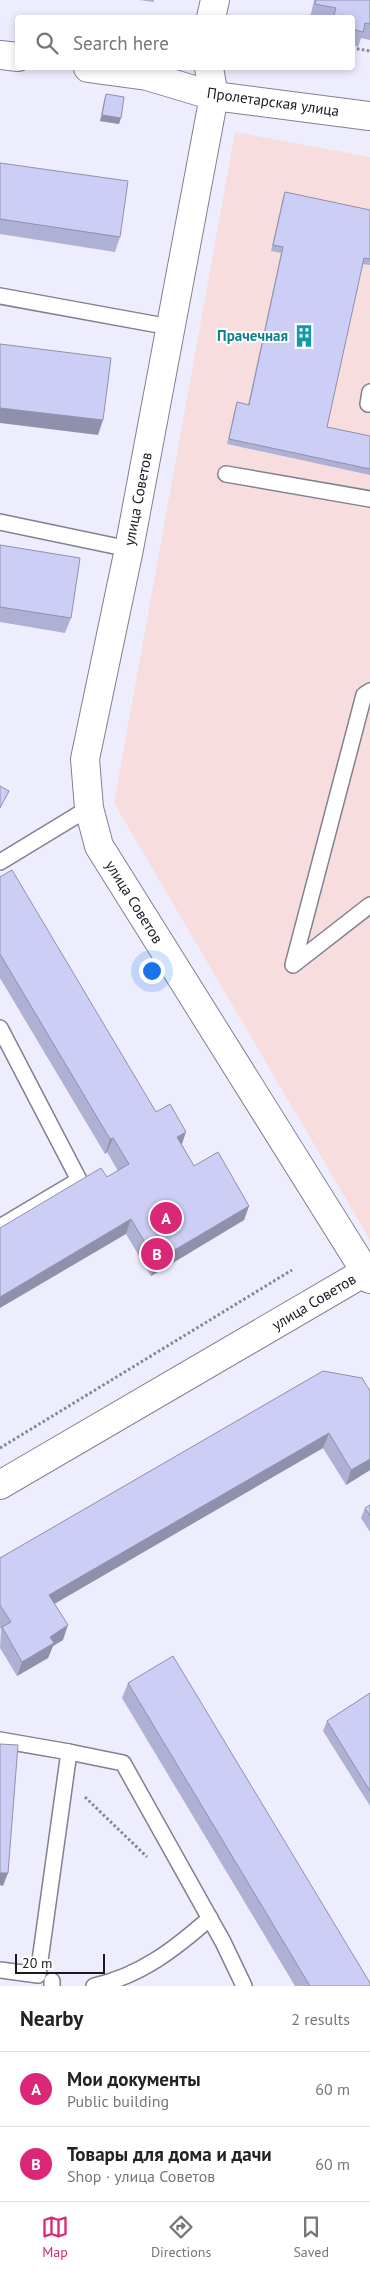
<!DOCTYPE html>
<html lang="en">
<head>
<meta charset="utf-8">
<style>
  :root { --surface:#fff; --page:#f6f6f6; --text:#222; --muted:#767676; --line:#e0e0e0; --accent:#db2777 }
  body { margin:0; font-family:"PT Sans",sans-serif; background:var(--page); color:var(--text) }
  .scale { position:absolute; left:15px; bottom:12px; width:90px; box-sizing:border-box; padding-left:5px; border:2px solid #1a1a20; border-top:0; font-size:14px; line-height:18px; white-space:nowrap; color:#1a1a20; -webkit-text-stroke:4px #fff; paint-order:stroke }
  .you { position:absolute; left:151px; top:970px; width:18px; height:18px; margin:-12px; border:4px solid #fff; border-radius:50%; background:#1a73e8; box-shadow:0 0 0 8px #1a73e833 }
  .badge { display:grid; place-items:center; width:32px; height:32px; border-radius:50%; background:var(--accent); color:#fff; font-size:16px; font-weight:700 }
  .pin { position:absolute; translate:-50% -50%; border:2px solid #fff; box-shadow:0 1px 5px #0006 }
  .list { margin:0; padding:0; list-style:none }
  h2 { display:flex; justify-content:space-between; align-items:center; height:65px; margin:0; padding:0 20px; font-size:21px }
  h2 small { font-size:16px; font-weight:400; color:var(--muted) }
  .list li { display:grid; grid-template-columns:32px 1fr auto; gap:15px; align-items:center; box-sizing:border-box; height:75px; padding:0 20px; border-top:1px solid var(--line) }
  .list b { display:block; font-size:19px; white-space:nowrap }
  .list p { margin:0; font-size:16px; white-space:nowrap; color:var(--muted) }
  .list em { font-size:16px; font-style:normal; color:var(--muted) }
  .icon { flex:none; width:28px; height:28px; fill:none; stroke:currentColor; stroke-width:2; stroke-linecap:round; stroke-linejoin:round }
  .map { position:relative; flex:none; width:370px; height:1986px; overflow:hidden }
  .search { position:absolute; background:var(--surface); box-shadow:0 2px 8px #0003; left:15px; right:15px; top:15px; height:55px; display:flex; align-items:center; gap:12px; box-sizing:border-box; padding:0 18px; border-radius:5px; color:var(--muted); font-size:19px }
  .sheet { height:215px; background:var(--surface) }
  nav { display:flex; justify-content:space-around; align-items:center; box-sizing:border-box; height:70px; border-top:1px solid var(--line); background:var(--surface); font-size:14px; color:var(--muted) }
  nav a { display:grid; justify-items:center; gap:2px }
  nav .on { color:var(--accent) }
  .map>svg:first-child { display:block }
  .medical { fill:#f8ddde }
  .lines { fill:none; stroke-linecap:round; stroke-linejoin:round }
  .lane-casing { stroke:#828090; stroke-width:18 }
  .street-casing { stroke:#828090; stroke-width:30 }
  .secondary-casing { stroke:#828090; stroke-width:30 }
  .path { stroke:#868691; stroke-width:3; stroke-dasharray:2.5 2.5; stroke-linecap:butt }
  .lane { stroke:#fff; stroke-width:15 }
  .street { stroke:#fff; stroke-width:28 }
  .secondary { stroke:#fff; stroke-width:28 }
  .wall { fill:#afb1d4 }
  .shaded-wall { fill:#8f90ac }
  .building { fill:#cccef6; stroke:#8f90ac }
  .labels { text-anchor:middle; stroke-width:4; stroke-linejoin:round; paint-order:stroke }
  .street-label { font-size:15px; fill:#1a1a20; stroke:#fff }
  .culture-label { font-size:15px; font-weight:bold; fill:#0d838f; stroke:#fff; text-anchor:end }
</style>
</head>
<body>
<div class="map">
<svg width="370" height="1986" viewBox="0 0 370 1986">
  <rect width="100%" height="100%" fill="#eeedfe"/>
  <polygon class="medical" points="235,132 370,157 370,1240 114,803"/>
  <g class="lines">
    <defs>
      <g id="lane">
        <polyline points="0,296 170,327"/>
        <polyline points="370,392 368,404 370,404"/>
        <polyline points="226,474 370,499"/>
        <polyline points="0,522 129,549"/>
        <polyline points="370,691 364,695 293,965 370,905"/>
        <polyline points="0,862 89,808"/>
        <polyline points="0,1028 79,1180 0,1227"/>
        <polyline points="0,1740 69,1752 38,1975 0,1970"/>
        <polyline points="69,1752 123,1763 223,1942 244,1986"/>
        <polyline points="52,1986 52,1981"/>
        <path d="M94 1986C140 1976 175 1949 210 1918"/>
      </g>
      <g id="street">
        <polyline points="211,18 215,0"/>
        <polyline points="209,68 214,96"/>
      </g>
      <g id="secondary">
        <polyline points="0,55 18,57"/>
        <polyline points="88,68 147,76 214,96 370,116"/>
        <polyline points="214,96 129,549 85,759 89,808 99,846 370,1279"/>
        <polyline points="0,1485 365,1272"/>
      </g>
    </defs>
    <use href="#lane" class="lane-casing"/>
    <use href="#street" class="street-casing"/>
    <use href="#secondary" class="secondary-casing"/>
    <g class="path">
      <polyline points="352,48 370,51"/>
      <polyline points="0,1448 292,1270"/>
      <polyline points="85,1797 147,1857"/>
    </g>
    <use href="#lane" class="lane"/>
    <use href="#street" class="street"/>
    <use href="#secondary" class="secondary"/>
  </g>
  <g class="wall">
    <polygon points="139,0 154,0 154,2"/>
    <polygon points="314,0 370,0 370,40 361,38 358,47 352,45 352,18 310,18"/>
    <polygon points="106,94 119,124 100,121 104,100"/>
    <polygon points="0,163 120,237 115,252 0,234"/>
    <polygon points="285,192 370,210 370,265 362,264 327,427 370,436 370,475 227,444 235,408 237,402 248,405 281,253 271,251 283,197"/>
    <polygon points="0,545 71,618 65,633 0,622"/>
    <polygon points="0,877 156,1112 182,1145 194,1166 249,1206 244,1220 151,1276 126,1234 107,1177 118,1171 107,1152 105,1154 0,978"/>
    <polygon points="323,1371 370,1470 346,1485 323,1448 54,1603 63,1640 53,1646 48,1658 17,1676 0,1648 1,1629 0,1628 0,1558"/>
    <polygon points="370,1505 370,1532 361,1518 365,1508"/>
    <polygon points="128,1683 370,1986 295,1986 122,1698"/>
    <polygon points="370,1693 370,1806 323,1731 327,1721"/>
  </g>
  <g class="shaded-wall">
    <polygon points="102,115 121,118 119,124 100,121"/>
    <polygon points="0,408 103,420 98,435 0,423"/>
    <polygon points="186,1132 181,1147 177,1137"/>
    <polygon points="113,1138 107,1152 105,1154 110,1139"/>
    <polygon points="249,1206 244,1220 151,1276 156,1261"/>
    <polygon points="131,1219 126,1234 0,1308 0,1297"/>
    <polygon points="329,1433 323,1448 44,1610 49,1595"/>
    <polygon points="370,1459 370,1470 346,1485 351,1470"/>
    <polygon points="68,1625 63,1640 53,1646 48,1658 17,1676 22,1662 50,1637"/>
    <polygon points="0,1873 8,1873 3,1886 0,1885"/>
  </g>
  <g class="building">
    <polygon points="316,0 370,0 370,24 365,23 363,32 352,29 352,18 333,18 336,8 315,4"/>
    <polygon points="106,94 124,97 121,118 102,115"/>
    <polygon points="0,163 128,181 120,237 0,219"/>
    <polygon points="285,192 370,210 370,259 364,258 327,427 370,436 370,469 229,439 237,402 249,405 283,247 273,245"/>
    <polygon points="0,344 111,358 103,420 0,408"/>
    <polygon points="0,545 80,558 71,618 0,607"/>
    <polygon points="0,786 9,791 0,808"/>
    <polygon points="12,870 156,1112 170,1104 186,1132 177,1137 194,1166 218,1152 249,1206 156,1261 131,1219 0,1297 0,1228 101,1168 107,1177 129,1164 113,1138 110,1139 0,954 0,877"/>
    <polygon points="323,1371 362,1378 370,1391 370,1459 351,1470 329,1433 49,1595 68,1625 50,1637 54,1643 22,1662 2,1627 11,1622 0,1605 0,1558"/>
    <polygon points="370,1505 370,1516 365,1508"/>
    <polygon points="173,1656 370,1983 370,1986 310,1986 128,1683"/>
    <polygon points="370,1693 370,1791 327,1721"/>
    <polygon points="0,1744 18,1745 8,1873 0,1873"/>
  </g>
  <defs>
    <symbol id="building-bare" viewBox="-9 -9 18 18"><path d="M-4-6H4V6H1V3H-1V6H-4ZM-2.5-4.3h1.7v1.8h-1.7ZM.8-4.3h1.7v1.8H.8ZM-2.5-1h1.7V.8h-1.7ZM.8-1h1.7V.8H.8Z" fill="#0f9aa8" stroke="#fff" stroke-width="2.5" paint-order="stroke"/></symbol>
  </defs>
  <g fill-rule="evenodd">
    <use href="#building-bare" x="288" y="320" width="32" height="32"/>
  </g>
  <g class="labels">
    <g class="street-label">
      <text transform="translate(273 102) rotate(8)" y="5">Пролетарская улица</text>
      <text transform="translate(138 499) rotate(-79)" y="5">улица Советов</text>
      <text transform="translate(134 902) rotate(58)" y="5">улица Советов</text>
      <text transform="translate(314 1302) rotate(-31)" y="5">улица Советов</text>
    </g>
    <g class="culture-label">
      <text x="288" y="341">Прачечная</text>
    </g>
  </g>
</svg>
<div class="scale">20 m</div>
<div class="you"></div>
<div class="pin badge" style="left:166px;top:1218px">A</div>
<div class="pin badge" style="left:157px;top:1254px">B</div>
<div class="search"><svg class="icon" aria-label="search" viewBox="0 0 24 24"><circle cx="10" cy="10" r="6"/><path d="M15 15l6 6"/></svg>Search here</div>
</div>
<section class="sheet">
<h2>Nearby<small>2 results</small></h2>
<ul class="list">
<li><span class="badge">A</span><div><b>Мои документы</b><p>Public building</p></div><em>60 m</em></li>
<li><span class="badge">B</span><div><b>Товары для дома и дачи</b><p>Shop · улица Советов</p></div><em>60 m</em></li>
</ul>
</section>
<nav>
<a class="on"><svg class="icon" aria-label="map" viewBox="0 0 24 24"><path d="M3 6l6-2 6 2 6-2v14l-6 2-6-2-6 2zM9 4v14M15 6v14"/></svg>Map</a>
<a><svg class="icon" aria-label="directions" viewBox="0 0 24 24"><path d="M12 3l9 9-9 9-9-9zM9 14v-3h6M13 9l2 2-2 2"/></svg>Directions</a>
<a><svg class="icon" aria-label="saved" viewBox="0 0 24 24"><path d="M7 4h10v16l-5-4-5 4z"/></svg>Saved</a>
</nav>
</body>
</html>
